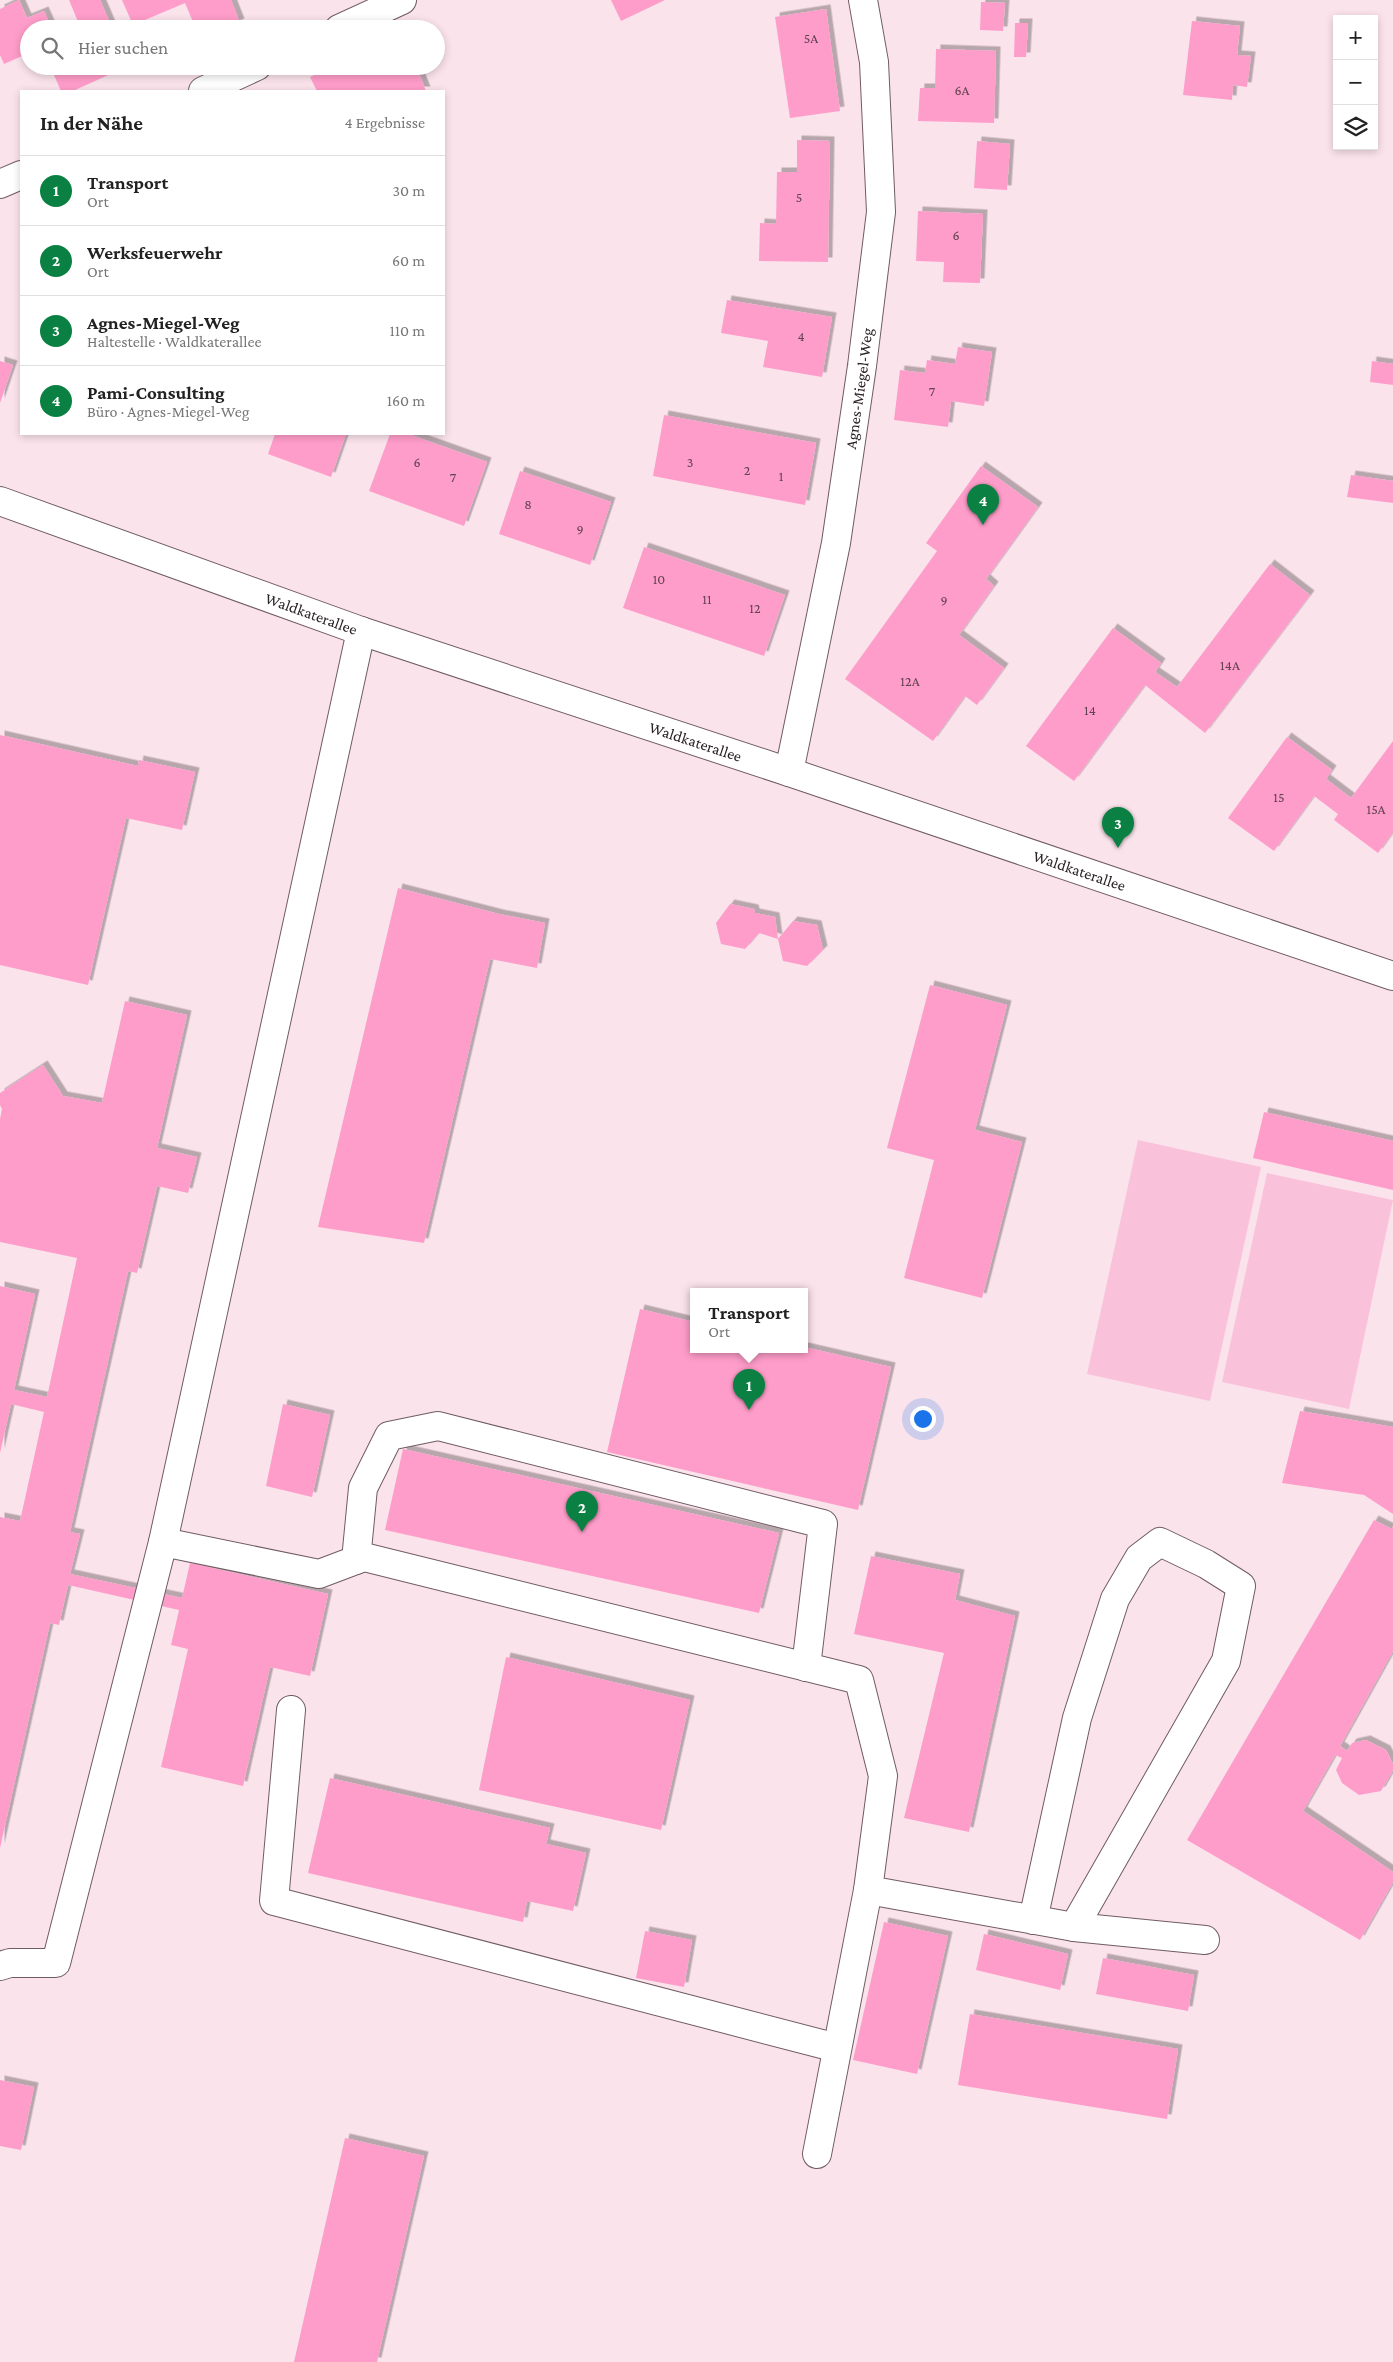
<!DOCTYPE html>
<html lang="de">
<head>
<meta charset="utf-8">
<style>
  :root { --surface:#fff; --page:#f6f6f6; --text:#222; --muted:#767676; --line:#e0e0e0; --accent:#0b8043 }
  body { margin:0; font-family:"Crimson Pro",serif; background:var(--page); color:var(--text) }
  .controls { position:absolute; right:15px; top:15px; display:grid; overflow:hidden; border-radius:0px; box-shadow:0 2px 8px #0003 }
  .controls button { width:45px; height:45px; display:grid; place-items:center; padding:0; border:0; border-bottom:1px solid var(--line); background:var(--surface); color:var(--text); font:25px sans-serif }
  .you { position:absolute; left:922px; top:1418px; width:18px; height:18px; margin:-12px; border:4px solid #fff; border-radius:50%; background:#1a73e8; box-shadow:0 0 0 8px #1a73e833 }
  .badge { display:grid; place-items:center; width:32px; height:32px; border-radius:50%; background:var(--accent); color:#fff; font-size:16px; font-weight:700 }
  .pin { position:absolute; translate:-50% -41px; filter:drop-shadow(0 1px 2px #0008) }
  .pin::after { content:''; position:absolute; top:26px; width:18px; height:15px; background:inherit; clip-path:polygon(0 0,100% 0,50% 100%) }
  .popup { position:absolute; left:690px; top:1288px; width:118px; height:65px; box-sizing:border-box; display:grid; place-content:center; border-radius:0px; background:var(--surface); filter:drop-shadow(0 1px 4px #0005); font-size:16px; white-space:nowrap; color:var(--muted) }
  .popup b { font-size:19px; color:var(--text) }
  .popup::after { content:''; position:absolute; left:50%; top:100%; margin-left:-10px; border:10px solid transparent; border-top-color:var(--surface) }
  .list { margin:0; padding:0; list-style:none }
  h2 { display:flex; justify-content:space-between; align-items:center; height:65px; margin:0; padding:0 20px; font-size:21px }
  h2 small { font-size:16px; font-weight:400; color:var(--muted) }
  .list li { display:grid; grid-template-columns:32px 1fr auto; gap:15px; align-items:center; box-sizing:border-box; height:70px; padding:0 20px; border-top:1px solid var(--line) }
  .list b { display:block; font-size:19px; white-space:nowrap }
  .list p { margin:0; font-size:16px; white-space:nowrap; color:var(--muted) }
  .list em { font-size:16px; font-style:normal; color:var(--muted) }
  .icon { flex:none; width:28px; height:28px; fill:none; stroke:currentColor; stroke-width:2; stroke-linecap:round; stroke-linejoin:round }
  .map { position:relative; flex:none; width:1393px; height:2362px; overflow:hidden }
  .search { position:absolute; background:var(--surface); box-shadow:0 2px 8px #0003; left:20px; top:20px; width:425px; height:55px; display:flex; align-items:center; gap:12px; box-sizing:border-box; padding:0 18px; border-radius:28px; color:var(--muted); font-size:19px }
  .panel { position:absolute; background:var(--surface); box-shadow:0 2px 8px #0003; left:20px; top:90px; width:425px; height:345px; border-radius:0px }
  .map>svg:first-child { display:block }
  .pitch { fill:#fac2da }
  .building { fill:#ff9dca; filter:url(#shadow) }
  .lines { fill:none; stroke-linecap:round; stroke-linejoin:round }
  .minor-casing { stroke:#705b64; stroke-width:30 }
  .minor { stroke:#fff; stroke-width:28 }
  .labels { text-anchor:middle; stroke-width:4; stroke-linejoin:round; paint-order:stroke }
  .number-label { font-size:14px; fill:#614250 }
  .street-label { font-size:16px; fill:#2c2327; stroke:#fbe3ec }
</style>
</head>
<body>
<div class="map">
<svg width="1393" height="2362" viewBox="0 0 1393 2362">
  <defs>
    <filter id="shadow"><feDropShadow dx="4.5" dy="-4.5" stdDeviation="0" flood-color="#0004"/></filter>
  </defs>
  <rect width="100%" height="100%" fill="#fbe3ec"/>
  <g class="pitch">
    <polygon points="1138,1140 1261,1167 1210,1401 1087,1374"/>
    <polygon points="1267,1173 1393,1200 1349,1409 1222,1382"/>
  </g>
  <g class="building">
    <polygon points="19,0 27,18 44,11 52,29 29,29 29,53 4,64 0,55 0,9"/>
    <polygon points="69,0 100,0 112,28 81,29"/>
    <polygon points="122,0 231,0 240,23 225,29 196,29 185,3 133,25"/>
    <polygon points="611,0 665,0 621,21"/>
    <polygon points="981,2 1005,3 1003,31 980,30"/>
    <polygon points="826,9 840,111 790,118 775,17"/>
    <polygon points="1192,21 1240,26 1237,55 1251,56 1247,87 1233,85 1232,100 1183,95"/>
    <polygon points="1015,23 1028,23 1026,57 1014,57"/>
    <polygon points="936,49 996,51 994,123 918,121 920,88 935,88"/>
    <polygon points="50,66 115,66 117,71 73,91 61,91"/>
    <polygon points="335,66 416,66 426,91 317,91 310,77"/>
    <polygon points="797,140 830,141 828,262 759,261 760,223 776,224 777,172 797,172"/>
    <polygon points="977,141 1010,144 1007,190 974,188"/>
    <polygon points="918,211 983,214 980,283 943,282 944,262 916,261"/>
    <polygon points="727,300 832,317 822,377 763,367 768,341 721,333"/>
    <polygon points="958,347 992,352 984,406 951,401 948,427 894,420 900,370 925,373 927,360 955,364"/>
    <polygon points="0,361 13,365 0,403"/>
    <polygon points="1372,361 1393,364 1393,385 1370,382"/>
    <polygon points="664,415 816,443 805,505 653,476"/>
    <polygon points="275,434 346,434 331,477 268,454"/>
    <polygon points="390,434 408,434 487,462 464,526 369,491"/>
    <polygon points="981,466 1038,507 986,579 994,586 959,635 1004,668 977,705 965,696 933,741 845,679 937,551 926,543"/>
    <polygon points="520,471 611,502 590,565 499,534"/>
    <polygon points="1351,475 1393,481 1393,503 1347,497"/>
    <polygon points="644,547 785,595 764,656 623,608"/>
    <polygon points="1270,564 1310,595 1205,733 1145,685 1074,781 1026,746 1113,628 1161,663 1155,672 1177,687"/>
    <polygon points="0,735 138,766 139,760 195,772 182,830 126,818 88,985 0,965"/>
    <polygon points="1287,737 1332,770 1326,779 1351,798 1393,741 1393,832 1378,853 1334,820 1338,814 1314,796 1274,851 1228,818"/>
    <polygon points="398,888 499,914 545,923 537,968 490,959 424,1243 318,1227"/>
    <polygon points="730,904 754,909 755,913 775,917 778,939 793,921 817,925 823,950 807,966 783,961 778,939 759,933 745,949 721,944 716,923"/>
    <polygon points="930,985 1007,1005 975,1130 1022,1142 982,1298 904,1278 934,1160 887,1148"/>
    <polygon points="125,1001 187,1015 157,1148 197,1157 188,1193 157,1186 137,1273 128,1271 70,1532 80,1534 70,1574 182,1598 190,1563 328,1594 310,1676 270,1667 243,1786 161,1767 188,1649 171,1645 179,1610 68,1585 59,1625 50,1623 0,1848 0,1517 20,1521 44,1412 11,1404 0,1453 0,1286 35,1294 14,1390 47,1397 77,1258 0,1242 0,1119 2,1109 0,1105 0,1093 43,1065 63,1096 102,1103"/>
    <polygon points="1264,1112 1393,1141 1393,1190 1253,1158"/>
    <polygon points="640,1309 694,1322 694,1349 804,1347 891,1367 858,1510 607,1452"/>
    <polygon points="283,1404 330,1415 312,1497 266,1486"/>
    <polygon points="1300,1411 1393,1427 1393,1514 1364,1495 1282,1483"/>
    <polygon points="403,1449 779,1533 759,1613 385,1530"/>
    <polygon points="1374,1520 1392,1529 1393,1526 1393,1651 1340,1746 1347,1751 1352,1743 1366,1740 1386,1750 1393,1764 1393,1770 1381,1791 1359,1795 1342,1783 1336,1770 1342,1758 1335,1755 1303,1811 1393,1872 1393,1882 1360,1940 1187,1840"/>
    <polygon points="871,1556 960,1574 955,1600 1015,1616 969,1832 904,1818 944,1653 854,1634"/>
    <polygon points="506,1657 690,1700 661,1830 479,1790"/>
    <polygon points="330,1778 550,1828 546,1844 586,1853 573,1911 527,1901 523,1922 308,1873"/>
    <polygon points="884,1922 948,1936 917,2074 853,2060"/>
    <polygon points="645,1931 692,1940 684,1987 636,1978"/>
    <polygon points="984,1934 1068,1954 1060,1990 976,1970"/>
    <polygon points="1103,1958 1194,1975 1188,2011 1096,1994"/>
    <polygon points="970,2014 1178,2049 1167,2119 958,2085"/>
    <polygon points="0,2080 34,2087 21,2150 0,2146"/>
    <polygon points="345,2138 424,2156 377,2362 294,2362"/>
  </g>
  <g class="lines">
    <defs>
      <g id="minor">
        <polyline points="339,29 402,0"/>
        <polyline points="203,91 257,66"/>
        <polyline points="0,184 21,175"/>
        <path id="s1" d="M0 501 361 631 789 772 1393 976"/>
        <path id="s2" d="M789 772 836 543 862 366 881 212 874 62 863 0"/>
        <polyline points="163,1542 319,1574 364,1557 859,1680 883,1776 868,1890 1074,1927 1226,1661 1241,1586 1206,1564 1160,1542 1139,1558 1115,1599 1077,1718 1033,1920"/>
        <polyline points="356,1560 363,1488 389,1436 438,1426 823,1524 806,1667"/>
        <polyline points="291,1710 274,1901 837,2048"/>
        <polyline points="1074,1927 1205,1940"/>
        <polyline points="0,1966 10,1963 56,1963 163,1542 361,631"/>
        <polyline points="817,2154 868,1890"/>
      </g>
    </defs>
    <use href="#minor" class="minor-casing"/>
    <use href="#minor" class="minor"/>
  </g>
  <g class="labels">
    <g class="number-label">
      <text x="811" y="43">5A</text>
      <text x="962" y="95">6A</text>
      <text x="799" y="202">5</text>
      <text x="956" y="240">6</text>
      <text x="801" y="341">4</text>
      <text x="932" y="396">7</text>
      <text x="417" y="467">6</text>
      <text x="690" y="467">3</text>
      <text x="747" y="475">2</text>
      <text x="781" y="481">1</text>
      <text x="453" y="482">7</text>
      <text x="528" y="509">8</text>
      <text x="580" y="534">9</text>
      <text x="659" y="584">10</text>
      <text x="707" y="604">11</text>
      <text x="944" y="605">9</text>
      <text x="755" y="613">12</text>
      <text x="1230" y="670">14A</text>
      <text x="910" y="686">12A</text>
      <text x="1090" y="715">14</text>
      <text x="1279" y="802">15</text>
      <text x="1376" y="814">15A</text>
    </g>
    <g class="street-label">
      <text dy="6" stroke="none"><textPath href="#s2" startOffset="390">Agnes-Miegel-Weg</textPath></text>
      <text dy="6" stroke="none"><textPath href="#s1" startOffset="331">Waldkaterallee</textPath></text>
      <text dy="6" stroke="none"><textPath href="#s1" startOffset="736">Waldkaterallee</textPath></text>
      <text dy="6" stroke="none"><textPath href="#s1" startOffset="1141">Waldkaterallee</textPath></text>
    </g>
  </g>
</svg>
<div class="controls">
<button>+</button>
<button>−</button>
<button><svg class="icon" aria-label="layers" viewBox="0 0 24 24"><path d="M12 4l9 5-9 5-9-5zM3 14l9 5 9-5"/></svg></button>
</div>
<div class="you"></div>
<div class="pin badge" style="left:749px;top:1410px">1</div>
<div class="popup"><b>Transport</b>Ort</div>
<div class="pin badge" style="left:582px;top:1532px">2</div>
<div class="pin badge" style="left:1118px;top:848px">3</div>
<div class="pin badge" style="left:983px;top:525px">4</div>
<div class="search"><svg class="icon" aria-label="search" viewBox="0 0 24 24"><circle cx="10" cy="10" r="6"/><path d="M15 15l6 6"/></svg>Hier suchen</div>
<section class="panel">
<h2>In der Nähe<small>4 Ergebnisse</small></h2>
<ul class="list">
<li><span class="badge">1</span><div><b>Transport</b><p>Ort</p></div><em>30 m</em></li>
<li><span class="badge">2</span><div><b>Werksfeuerwehr</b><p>Ort</p></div><em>60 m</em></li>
<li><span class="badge">3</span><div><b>Agnes-Miegel-Weg</b><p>Haltestelle · Waldkaterallee</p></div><em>110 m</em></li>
<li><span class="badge">4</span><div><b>Pami-Consulting</b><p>Büro · Agnes-Miegel-Weg</p></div><em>160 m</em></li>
</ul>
</section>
</div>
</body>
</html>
